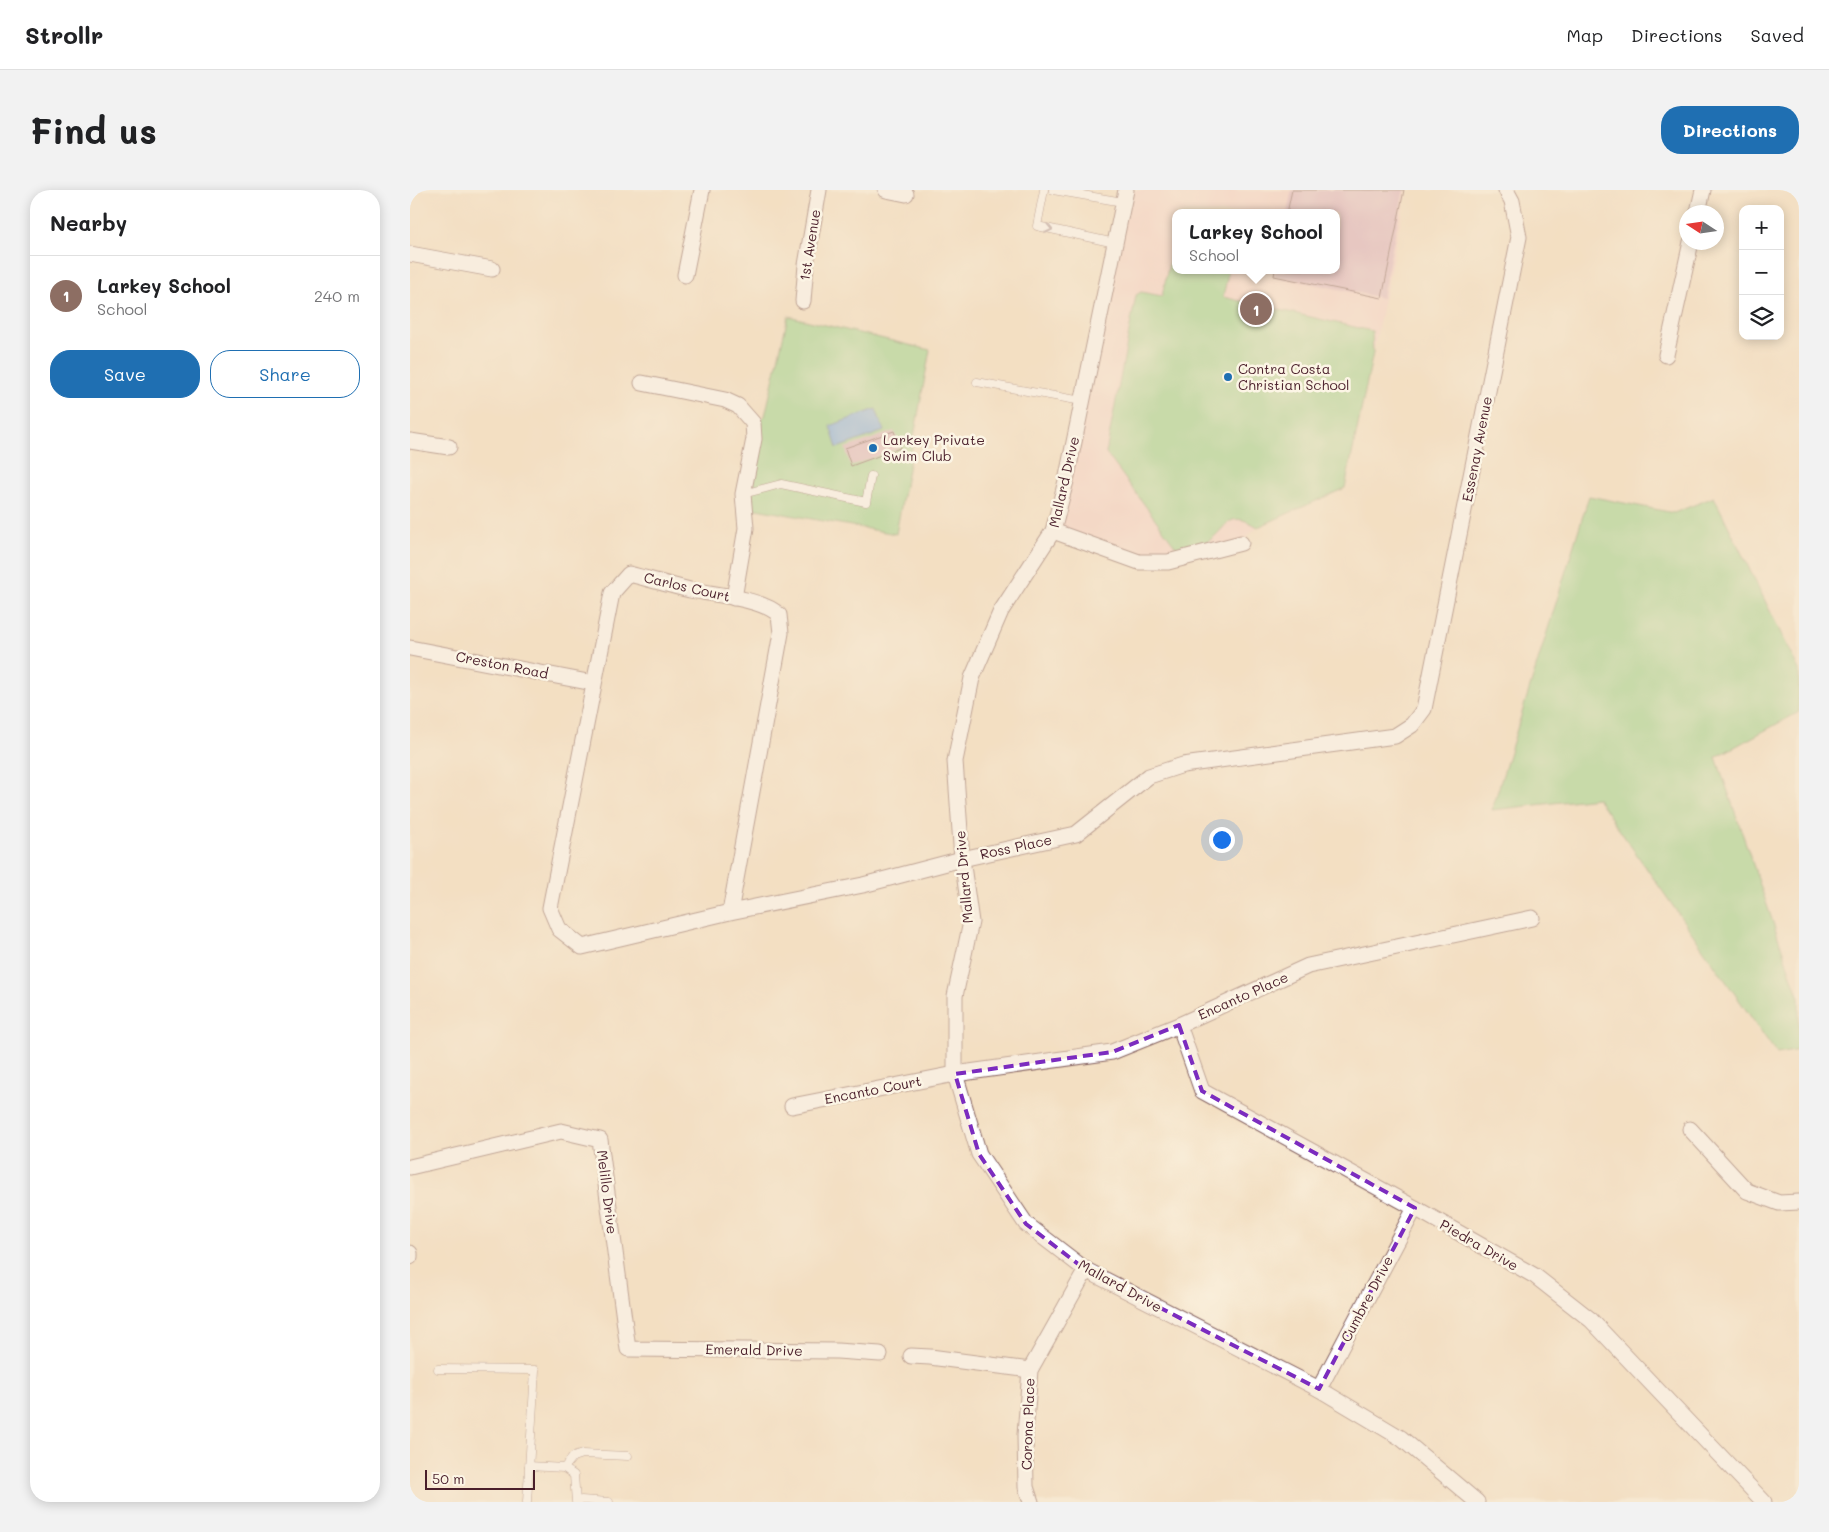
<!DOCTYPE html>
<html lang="en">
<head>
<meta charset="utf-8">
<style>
  :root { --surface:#fff; --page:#f2f2f2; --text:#202124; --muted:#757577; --line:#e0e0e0; --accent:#1f6fb2 }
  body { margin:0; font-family:Mali,sans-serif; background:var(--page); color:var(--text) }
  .controls { position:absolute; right:15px; top:15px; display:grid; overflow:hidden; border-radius:10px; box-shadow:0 2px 12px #0003 }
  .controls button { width:45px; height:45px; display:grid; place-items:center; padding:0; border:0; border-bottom:1px solid var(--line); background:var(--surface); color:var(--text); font:25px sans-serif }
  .compass { position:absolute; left:1269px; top:15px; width:45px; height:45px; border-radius:50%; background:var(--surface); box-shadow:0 2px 12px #0003; rotate:282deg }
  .scale { position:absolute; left:15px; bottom:12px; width:110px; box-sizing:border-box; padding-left:5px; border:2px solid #4a1f2b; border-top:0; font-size:14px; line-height:18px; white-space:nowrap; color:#4a1f2b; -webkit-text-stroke:4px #fcf5e5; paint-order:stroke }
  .you { position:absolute; left:811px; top:649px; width:18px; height:18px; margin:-12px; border:4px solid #fff; border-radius:50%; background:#1a73e8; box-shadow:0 0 0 8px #1a73e833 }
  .badge { display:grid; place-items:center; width:32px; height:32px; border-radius:50%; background:var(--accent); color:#fff; font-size:16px; font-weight:700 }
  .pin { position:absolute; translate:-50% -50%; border:2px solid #fff; box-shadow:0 1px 5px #0006 }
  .popup { position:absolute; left:762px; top:19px; width:168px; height:65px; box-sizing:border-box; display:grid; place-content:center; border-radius:10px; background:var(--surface); filter:drop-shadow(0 1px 4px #0005); font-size:16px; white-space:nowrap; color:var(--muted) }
  .popup b { font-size:19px; color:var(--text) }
  .popup::after { content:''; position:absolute; left:50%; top:100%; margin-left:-10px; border:10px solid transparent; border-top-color:var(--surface) }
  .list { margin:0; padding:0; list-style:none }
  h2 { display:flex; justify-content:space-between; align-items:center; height:65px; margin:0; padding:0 20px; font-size:21px }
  h2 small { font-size:16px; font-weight:400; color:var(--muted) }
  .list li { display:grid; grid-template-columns:32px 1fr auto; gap:15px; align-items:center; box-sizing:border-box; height:80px; padding:0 20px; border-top:1px solid var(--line) }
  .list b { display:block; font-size:19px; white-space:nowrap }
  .list p { margin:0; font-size:16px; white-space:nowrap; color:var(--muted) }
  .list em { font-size:16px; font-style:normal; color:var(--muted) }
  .actions { display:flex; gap:10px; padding:15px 20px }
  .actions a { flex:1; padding:11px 0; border:1px solid var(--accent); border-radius:20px; text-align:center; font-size:18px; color:var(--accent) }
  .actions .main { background:var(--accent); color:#fff }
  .icon { flex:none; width:28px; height:28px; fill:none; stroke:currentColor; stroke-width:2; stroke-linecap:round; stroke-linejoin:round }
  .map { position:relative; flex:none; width:1389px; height:1312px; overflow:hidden; border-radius:20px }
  header { display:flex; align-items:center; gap:30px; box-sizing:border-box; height:70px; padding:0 25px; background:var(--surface); border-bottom:1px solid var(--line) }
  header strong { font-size:24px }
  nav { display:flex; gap:28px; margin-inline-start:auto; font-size:18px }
  .intro { display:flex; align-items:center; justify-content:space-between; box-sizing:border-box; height:120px; padding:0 30px }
  h1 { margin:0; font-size:35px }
  .button { padding:12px 22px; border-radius:20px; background:var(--accent); color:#fff; font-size:18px; font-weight:700 }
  main { display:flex; gap:30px; padding:0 30px }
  aside { flex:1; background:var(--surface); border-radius:20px; box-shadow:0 2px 12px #0003 }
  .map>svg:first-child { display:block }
  .built { fill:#f7d0ca; fill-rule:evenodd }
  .green { fill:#94d48a; stroke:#6f7a5a }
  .water { fill:#77ace5; stroke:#606688 }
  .building { fill:#d9abbf }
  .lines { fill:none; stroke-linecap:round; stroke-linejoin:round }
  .lane-casing { stroke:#856260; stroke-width:9 }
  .street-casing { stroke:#856260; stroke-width:17 }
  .lane { stroke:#fff; stroke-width:8 }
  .street { stroke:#fff; stroke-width:15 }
  .oneway { stroke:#ae9aa0 }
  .marked { fill:none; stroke:#7b2cbf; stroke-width:4; stroke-dasharray:10 6; stroke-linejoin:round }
  .poi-dot { fill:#1f6fb2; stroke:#fcf5e5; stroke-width:2 }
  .labels { text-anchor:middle; stroke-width:5; stroke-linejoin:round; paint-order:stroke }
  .street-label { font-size:14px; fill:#4a1f2b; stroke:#fcf5e5 }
  .poi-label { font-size:14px; fill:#4a1f2b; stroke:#fcf5e5; text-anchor:start }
</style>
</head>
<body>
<header>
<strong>Strollr</strong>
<nav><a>Map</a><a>Directions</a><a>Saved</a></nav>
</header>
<div class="intro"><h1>Find us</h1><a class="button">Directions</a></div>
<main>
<aside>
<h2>Nearby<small></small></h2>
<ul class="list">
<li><span class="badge" style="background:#8d6e63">1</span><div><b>Larkey School</b><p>School</p></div><em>240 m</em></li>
</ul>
<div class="actions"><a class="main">Save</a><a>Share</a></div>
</aside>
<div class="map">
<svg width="1389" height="1312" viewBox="0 0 1389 1312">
  <rect width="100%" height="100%" fill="#fcf5e5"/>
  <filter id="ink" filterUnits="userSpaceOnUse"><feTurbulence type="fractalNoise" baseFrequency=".02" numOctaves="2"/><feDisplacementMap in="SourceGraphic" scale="10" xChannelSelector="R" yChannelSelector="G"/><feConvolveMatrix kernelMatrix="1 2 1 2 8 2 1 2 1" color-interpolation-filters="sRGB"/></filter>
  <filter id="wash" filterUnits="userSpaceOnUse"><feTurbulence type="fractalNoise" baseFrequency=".0096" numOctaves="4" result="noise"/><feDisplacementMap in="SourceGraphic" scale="20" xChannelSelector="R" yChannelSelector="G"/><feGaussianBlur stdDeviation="1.12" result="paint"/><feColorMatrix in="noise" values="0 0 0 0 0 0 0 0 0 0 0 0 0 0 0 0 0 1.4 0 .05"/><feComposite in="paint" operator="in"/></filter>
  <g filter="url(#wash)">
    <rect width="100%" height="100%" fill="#f3dfc2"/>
    <path class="built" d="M716 0H997L935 298 848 337 831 353 729 372 643 341ZM766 23H926V80H766Z"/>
    <g class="green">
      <path d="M763 54H766V80H816L818 84 813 107 962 141 963 163 935 298 848 337C815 317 818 341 795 353 788 357 777 359 769 361L696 263 726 105 731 102 752 106Z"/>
      <polygon points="378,126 520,160 486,344 335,317 343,233 355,226"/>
      <polygon points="1179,306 1264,323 1304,307 1389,480 1389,522 1306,567 1389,808 1389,860 1367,864 1187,608 1082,620"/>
    </g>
    <polygon class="water" points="466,219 474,241 427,258 420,236"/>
    <g id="blocks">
      <g class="building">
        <polygon points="882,0 994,0 972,108 864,86 865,80 926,80 926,23 877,23"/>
        <polygon points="484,241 490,258 441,276 435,258"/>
      </g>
    </g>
  </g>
  <g filter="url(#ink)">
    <use href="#blocks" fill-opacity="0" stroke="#856260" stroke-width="1"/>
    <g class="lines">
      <defs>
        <g id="lane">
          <polyline points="634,0 627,36 705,53"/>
          <polyline points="643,0 713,12"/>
          <polyline points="567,192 672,211"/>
          <polyline points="333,304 371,294 456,312 461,286"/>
          <polyline points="28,1179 125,1180 117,1312"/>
          <polyline points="119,1276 154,1278 164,1285 166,1312"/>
          <polyline points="154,1278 163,1267 172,1264 218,1266"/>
          <polyline points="167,1312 171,1310 199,1312"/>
        </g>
        <g id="street">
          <polyline points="476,0 496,4"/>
          <polyline points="716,0 656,291 643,341 591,421 562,488 545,571 552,669 561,732 545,806 545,884 569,964 616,1034 676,1080 909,1199 991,1248 1067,1312"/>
          <polyline points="1288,22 1293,0"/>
          <polyline points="0,64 82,79"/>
          <polyline points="275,85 292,0"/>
          <polyline points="393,111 396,75 409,0"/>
          <polyline points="1256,165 1281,52"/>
          <polyline points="232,193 315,210 328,216 343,233 344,249 333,304 336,338 324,408"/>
          <polyline points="0,251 39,257"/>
          <polyline points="643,341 729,372 758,372 831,353"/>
          <polyline points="0,458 183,493"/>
          <path d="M320 722 371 443 369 425C354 409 302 404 280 400 259 395 239 389 219 384L202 403 140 718 149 739 172 757 320 722 453 695 552 669 666 644 739 586 773 575 985 546 1002 535 1014 519 1109 47 1102 11 1096 0"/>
          <polyline points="769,835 792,901 1005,1018 1125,1086 1181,1130 1354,1312"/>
          <polyline points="382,916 545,884 702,862 769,835 898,776 1122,728"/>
          <polyline points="1280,939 1337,1001 1369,1013 1389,1012"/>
          <polyline points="0,977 151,941 190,950 218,1159 427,1161 470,1164"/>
          <polyline points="0,1063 0,1067"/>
          <polyline points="501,1166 520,1167 620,1180"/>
          <polyline points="909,1199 1005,1018"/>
          <polyline points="621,1312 616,1297 615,1245 620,1180 676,1080"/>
        </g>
      </defs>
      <use href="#lane" class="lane-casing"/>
      <use href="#street" class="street-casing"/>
      <use href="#lane" class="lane"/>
      <use href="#street" class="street"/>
    </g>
    <defs><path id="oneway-chevron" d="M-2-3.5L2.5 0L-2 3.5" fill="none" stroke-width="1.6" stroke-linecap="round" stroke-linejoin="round" transform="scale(1.25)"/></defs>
    <use class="oneway" href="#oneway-chevron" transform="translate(639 39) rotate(12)"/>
  </g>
  <path d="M0 0H1389V1312H0ZM769 835 792 901 1005 1018 909 1199 676 1080 616 1034 569 964 545 884 702 862Z" fill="#f3dfc2" fill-opacity=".55" fill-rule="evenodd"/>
  <path class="marked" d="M769 835 792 901 1005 1018 909 1199 676 1080 616 1034 569 964 545 884 702 862Z"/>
  <g class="poi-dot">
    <circle cx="818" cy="187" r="5"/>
    <circle cx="463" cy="258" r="5"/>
  </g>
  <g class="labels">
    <g class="street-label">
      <text transform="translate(400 55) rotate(-81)" y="5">1st Avenue</text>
      <text transform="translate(1067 259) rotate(-79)" y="5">Essenay Avenue</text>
      <text transform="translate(654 292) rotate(-77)" y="5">Mallard Drive</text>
      <text transform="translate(277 397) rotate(13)" y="5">Carlos Court</text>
      <text transform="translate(92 475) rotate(11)" y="5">Creston Road</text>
      <text transform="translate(606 657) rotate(-12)" y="5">Ross Place</text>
      <text transform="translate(554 687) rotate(-95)" y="5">Mallard Drive</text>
      <text transform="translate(833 806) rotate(-24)" y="5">Encanto Place</text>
      <text transform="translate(463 900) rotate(-11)" y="5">Encanto Court</text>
      <text transform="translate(197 1002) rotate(83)" y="5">Melillo Drive</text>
      <text transform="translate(1069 1055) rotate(30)" y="5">Piedra Drive</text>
      <text transform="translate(710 1096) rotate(29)" y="5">Mallard Drive</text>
      <text transform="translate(957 1109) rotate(-62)" y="5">Cumbre Drive</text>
      <text transform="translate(344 1160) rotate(1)" y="5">Emerald Drive</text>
      <text transform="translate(618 1234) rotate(-88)" y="5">Corona Place</text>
    </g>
    <g class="poi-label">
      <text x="828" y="184">Contra Costa<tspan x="828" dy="16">Christian School</tspan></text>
      <text x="473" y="255">Larkey Private<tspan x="473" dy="16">Swim Club</tspan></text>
    </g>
  </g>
</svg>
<div class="controls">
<button>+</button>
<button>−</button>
<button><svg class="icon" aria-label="layers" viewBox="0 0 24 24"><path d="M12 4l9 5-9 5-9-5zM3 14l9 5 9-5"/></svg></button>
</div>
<svg class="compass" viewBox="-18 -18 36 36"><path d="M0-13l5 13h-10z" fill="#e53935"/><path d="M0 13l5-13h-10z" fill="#757577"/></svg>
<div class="scale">50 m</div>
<div class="you"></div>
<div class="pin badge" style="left:846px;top:119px;background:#8d6e63">1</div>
<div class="popup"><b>Larkey School</b>School</div>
</div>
</main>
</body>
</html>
